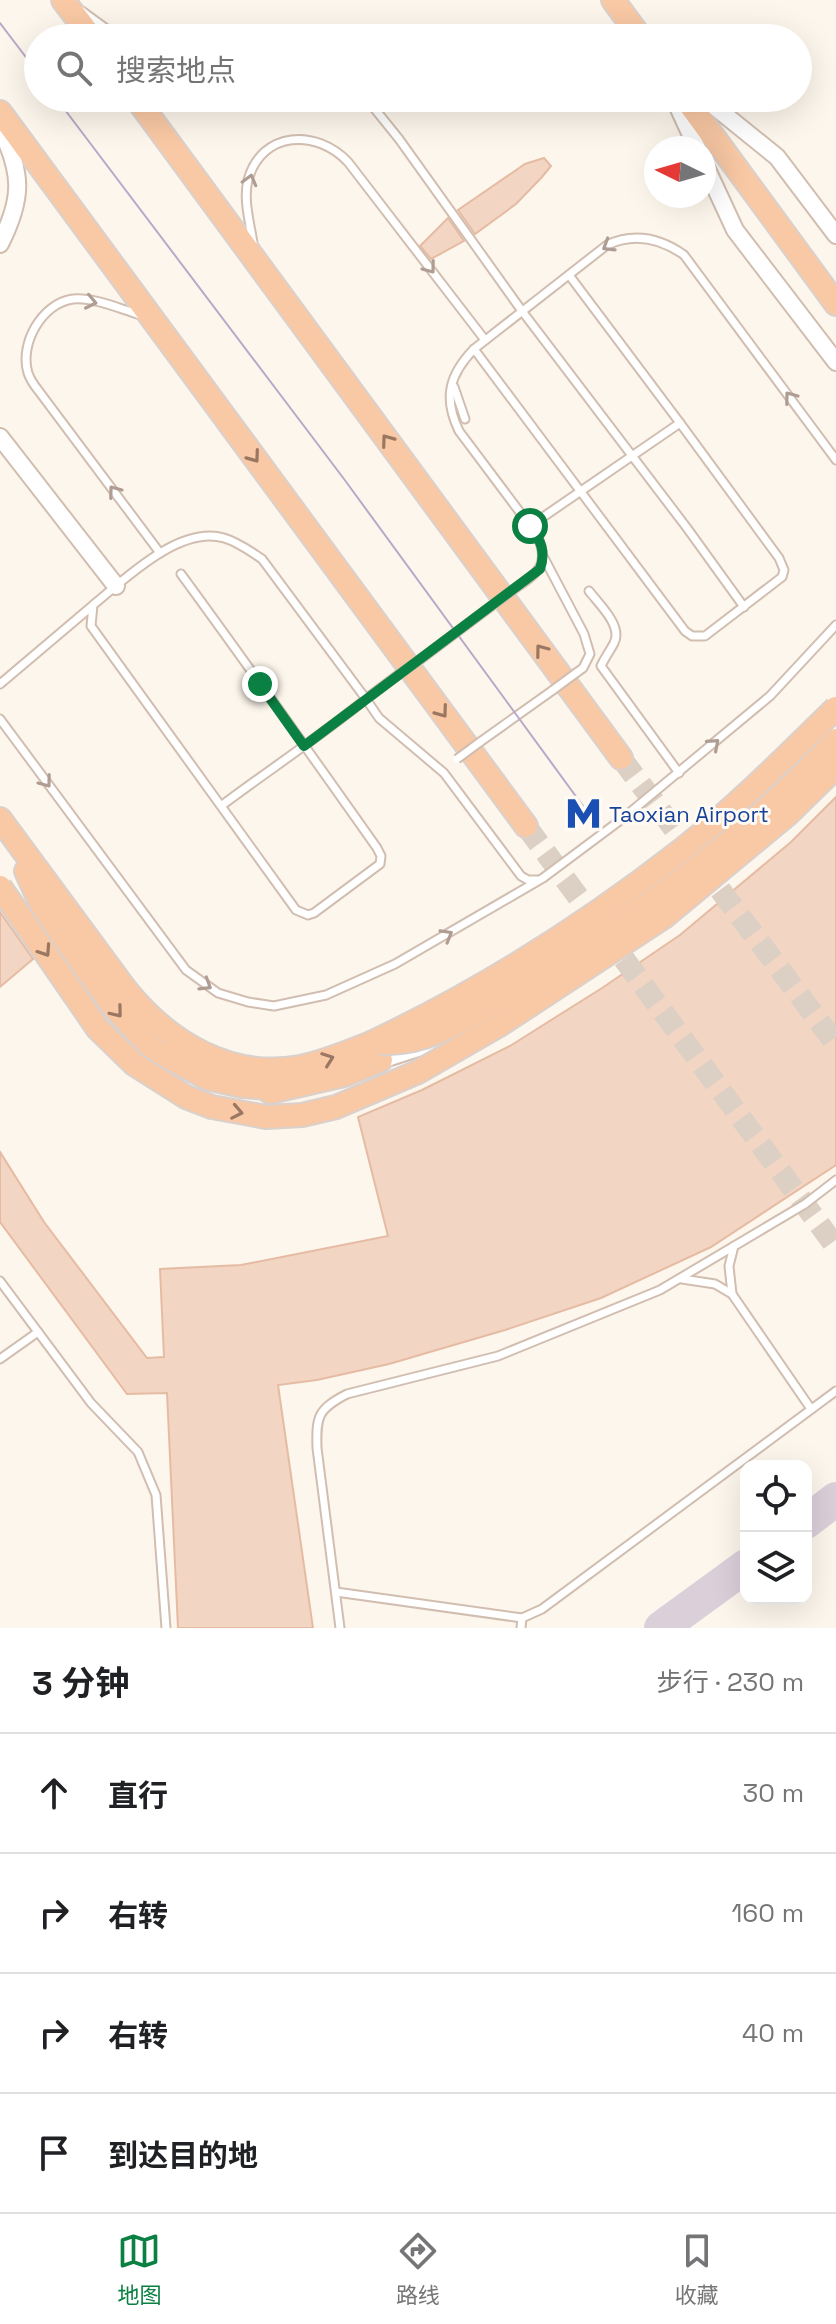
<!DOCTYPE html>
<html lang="zh">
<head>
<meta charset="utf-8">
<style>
  :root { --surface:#fff; --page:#f2f2f2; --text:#202124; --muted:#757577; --line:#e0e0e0; --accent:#0b8043 }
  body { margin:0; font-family:"Space Grotesk","Noto Sans SC",sans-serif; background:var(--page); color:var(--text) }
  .controls { position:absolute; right:24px; bottom:24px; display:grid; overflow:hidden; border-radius:16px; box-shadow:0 8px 32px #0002 }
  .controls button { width:72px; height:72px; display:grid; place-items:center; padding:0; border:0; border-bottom:2px solid var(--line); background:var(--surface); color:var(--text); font:40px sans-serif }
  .compass { position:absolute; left:644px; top:136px; width:72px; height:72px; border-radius:50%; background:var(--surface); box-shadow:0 8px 32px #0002; rotate:275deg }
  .stop { position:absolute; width:24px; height:24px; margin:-18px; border:6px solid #0b8043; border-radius:50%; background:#fff }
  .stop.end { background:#0b8043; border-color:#fff; box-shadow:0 2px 8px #0008 }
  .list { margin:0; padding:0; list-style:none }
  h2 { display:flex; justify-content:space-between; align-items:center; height:104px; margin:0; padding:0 32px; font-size:34px }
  h2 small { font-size:26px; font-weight:400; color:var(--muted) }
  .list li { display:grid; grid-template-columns:52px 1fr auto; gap:24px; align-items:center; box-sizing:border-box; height:120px; padding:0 32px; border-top:2px solid var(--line) }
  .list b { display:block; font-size:30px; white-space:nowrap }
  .list em { font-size:26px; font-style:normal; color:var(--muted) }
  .icon { flex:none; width:44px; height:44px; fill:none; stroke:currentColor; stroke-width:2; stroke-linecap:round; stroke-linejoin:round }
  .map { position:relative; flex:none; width:836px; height:1628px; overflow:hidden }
  .search { position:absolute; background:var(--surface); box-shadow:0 8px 32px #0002; left:24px; right:24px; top:24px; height:88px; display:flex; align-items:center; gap:20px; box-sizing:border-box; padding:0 28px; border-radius:44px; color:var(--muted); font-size:30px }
  .sheet { height:584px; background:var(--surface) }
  nav { display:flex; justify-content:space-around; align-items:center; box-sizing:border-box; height:112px; border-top:2px solid var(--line); background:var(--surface); font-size:22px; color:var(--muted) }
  nav a { display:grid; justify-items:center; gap:4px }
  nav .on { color:var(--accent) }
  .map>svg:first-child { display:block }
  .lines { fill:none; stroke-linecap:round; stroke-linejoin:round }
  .taxiway { stroke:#dbcfda; stroke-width:34 }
  .building { fill:#f3d5c3; stroke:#e6bba3; stroke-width:2 }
  .trunk-tunnel { stroke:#dcd0c4; stroke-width:22; stroke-dasharray:22 11; stroke-linecap:butt }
  .service-casing { stroke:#d1beb0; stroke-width:11 }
  .tertiary-casing { stroke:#d1beb0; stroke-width:20 }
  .trunk-casing { stroke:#dad1cd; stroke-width:26 }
  .service { stroke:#fff; stroke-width:7 }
  .tertiary { stroke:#fff; stroke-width:16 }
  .trunk { stroke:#f9c8a4; stroke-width:22 }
  .tram { stroke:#b9a8c9; stroke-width:2 }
  .service-bridge-casing { stroke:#d1beb0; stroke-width:11; stroke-linecap:butt }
  .trunk-bridge-casing { stroke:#dad1cd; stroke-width:26; stroke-linecap:butt }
  .service-bridge { stroke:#fff; stroke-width:7 }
  .trunk-bridge { stroke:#f9c8a4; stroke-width:22 }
  .oneway { stroke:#af9d94 }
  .oneway2 { stroke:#9a7763 }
  .route { stroke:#0b8043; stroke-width:10 }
  .labels { text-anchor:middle; stroke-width:6; stroke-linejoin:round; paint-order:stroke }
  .transit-label { font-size:22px; fill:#164399; stroke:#fffaf3; text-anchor:start }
</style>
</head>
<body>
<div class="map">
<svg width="836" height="1628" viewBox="0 0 836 1628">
  <rect width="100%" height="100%" fill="#fdf6ec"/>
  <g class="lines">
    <g class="taxiway">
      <polyline points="806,1522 836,1499"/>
      <polyline points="661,1628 746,1566"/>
    </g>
  </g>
  <g class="building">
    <polygon points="544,158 551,166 542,177 516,204 475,234 458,210 525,164"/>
    <polygon points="448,218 464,241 431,259 420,246"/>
    <polygon points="836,797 836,1165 711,1247 601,1298 505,1330 389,1364 317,1380 278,1385 313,1628 178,1628 167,1393 127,1394 0,1222 0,1152 44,1222 147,1358 164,1357 160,1269 241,1265 388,1236 358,1117 422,1090 510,1046 602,988 680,935 791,842"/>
    <polygon points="0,912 33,959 0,987"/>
  </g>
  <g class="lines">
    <g class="trunk-tunnel">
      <polyline points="621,758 836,1044"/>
      <polyline points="526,826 836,1247"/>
    </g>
    <defs>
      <g id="service">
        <polyline points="82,11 119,38"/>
        <polyline points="366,98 399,139 522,311 687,528 744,607"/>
        <path d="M253 243C250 223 243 200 248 180 262 130 317 129 348 162L485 340"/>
        <path d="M141 315C120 309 94 297 73 299 42 303 19 344 28 373 30 379 34 385 38 390L160 553"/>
        <polyline points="474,349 685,631 692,636 705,636 782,577 784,570 779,558 680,423"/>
        <polyline points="454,387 465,419"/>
        <polyline points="530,526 680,423 569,275"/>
        <polyline points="544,558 584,634 590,654 583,668 576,673"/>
        <path d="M181 574C247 664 312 756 377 848L381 856 380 864 314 913 308 915 296 910 91 626 93 605C124 580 179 525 224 538 238 542 250 551 262 559L366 699C319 737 269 770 221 806"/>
        <path d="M513 590C537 573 551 566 537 535L459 431C443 398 449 375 474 349L607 245C635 232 660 238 684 255L836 460"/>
        <path d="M589 591C599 604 623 626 614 643 610 651 605 657 601 666L679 773"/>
        <polyline points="418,661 494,604"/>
        <polyline points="398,675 366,699 379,718 444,773 521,876 528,880 537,880"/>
        <polyline points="0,684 91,607"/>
        <polyline points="0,719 186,970 218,993 248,1002 274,1006 326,995 395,964 543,878 622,819 770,696 836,625"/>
        <polyline points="480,742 553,690"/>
        <polyline points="682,1279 715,1284 732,1294 811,1409"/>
        <polyline points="0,1281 91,1403 138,1452 156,1495 166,1628"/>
        <polyline points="732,1294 729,1266 734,1246"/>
        <polyline points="0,1359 38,1332"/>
        <polyline points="336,1592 522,1618"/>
        <path d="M340 1628 317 1448C316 1416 318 1409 347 1394L498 1356 660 1290 805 1204 836 1180"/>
        <polyline points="521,1628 522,1618 542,1609 836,1391"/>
      </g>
      <g id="tertiary">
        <polyline points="674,98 697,148"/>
        <polyline points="704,98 777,157 836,235"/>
        <path d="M0 127C23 174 23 198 0 244"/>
        <polyline points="704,163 735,230 836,362"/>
        <polyline points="0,437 116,586"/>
        <polyline points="741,813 802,761 833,723"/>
        <polyline points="625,904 665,879 703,846"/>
        <polyline points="381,1060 437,1042"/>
      </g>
      <g id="trunk">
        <polyline points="63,0 92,38"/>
        <polyline points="613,0 641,38"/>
        <polyline points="136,98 621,758"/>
        <polyline points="685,98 836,304"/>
        <polyline points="0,112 526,826"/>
        <path d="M0 819 126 990C168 1042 230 1080 300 1067 325 1062 348 1052 371 1043"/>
        <polyline points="26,871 46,915 115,1009 153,1049 207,1078 242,1086 283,1089"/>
        <polyline points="270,1092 344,1075 381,1060"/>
      </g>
    </defs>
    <use href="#service" class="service-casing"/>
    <use href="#tertiary" class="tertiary-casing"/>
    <use href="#trunk" class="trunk-casing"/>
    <use href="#service" class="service"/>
    <use href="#tertiary" class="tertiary"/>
    <use href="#trunk" class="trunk"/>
    <g class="tram">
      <polyline points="0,23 38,73"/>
      <polyline points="56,98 344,479 591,817"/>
    </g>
    <defs>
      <g id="service-bridge">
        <polyline points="494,604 513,590"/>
        <polyline points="398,675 418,661"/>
        <polyline points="553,690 576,673"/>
        <polyline points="457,759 480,742"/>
      </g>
      <g id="trunk-bridge">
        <polyline points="0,887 98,1029 134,1064 186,1097 212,1107 266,1117 302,1115 336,1107 418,1072 501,1024 664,917 788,814 836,767"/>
        <path d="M371 1043C481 991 587 924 683 849 737 806 787 756 836 708"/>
        <path d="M380 1043C430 1046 473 1014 514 990 637 917 738 845 836 740"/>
      </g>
    </defs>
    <use href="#service-bridge" class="service-bridge-casing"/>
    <use href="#trunk-bridge" class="trunk-bridge-casing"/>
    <use href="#service-bridge" class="service-bridge"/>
    <use href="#trunk-bridge" class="trunk-bridge"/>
  </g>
  <defs><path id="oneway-chevron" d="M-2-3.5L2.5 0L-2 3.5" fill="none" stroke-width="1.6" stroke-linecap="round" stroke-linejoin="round" transform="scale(2)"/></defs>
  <g class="oneway">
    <use href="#oneway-chevron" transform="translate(250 180) rotate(-75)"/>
    <use href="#oneway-chevron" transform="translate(608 246) rotate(148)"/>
    <use href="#oneway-chevron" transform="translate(430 268) rotate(53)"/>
    <use href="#oneway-chevron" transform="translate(91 302) rotate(12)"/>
    <use href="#oneway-chevron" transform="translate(790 397) rotate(-127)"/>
    <use href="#oneway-chevron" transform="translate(114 491) rotate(-127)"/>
    <use href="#oneway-chevron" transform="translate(714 744) rotate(-41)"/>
    <use href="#oneway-chevron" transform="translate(46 782) rotate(53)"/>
    <use href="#oneway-chevron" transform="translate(447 935) rotate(-30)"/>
    <use href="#oneway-chevron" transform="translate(206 985) rotate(32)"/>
  </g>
  <g class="oneway2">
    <use href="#oneway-chevron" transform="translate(387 440) rotate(-126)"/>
    <use href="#oneway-chevron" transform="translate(254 457) rotate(54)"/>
    <use href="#oneway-chevron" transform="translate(541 650) rotate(-127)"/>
    <use href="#oneway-chevron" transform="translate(442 712) rotate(54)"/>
    <use href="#oneway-chevron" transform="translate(45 951) rotate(56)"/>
    <use href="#oneway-chevron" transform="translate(117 1012) rotate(51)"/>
    <use href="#oneway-chevron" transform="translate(328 1059) rotate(-20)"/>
    <use href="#oneway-chevron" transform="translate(237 1112) rotate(11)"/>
  </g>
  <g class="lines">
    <path class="route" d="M260 684 304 746 540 569C546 552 541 540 530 526"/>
  </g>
  <defs>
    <symbol id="metro-bare" viewBox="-9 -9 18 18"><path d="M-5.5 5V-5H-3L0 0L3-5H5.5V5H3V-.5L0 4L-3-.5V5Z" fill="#1a4fb4" stroke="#fffaf3" stroke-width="2.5" paint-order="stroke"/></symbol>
  </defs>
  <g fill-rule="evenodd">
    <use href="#metro-bare" x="558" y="788" width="51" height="51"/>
  </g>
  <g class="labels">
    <g class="transit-label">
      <text x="609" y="822">Taoxian Airport</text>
    </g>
  </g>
</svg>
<div class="controls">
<button><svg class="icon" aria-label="locate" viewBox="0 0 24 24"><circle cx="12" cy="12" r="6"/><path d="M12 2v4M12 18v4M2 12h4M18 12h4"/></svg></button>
<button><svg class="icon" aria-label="layers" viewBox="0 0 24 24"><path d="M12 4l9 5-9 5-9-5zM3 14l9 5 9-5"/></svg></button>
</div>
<svg class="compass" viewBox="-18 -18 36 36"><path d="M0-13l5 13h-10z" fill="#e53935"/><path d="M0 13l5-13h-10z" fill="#757577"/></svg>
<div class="stop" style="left:530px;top:526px"></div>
<div class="stop end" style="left:260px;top:684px"></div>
<div class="search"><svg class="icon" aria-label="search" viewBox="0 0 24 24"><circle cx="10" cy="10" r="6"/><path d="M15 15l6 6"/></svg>搜索地点</div>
</div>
<section class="sheet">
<h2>3 分钟<small>步行 · 230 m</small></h2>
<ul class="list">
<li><svg class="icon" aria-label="ahead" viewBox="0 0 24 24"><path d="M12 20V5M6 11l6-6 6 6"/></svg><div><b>直行</b></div><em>30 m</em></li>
<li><svg class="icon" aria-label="right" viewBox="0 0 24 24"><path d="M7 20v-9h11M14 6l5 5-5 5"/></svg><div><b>右转</b></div><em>160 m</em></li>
<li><svg class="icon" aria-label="right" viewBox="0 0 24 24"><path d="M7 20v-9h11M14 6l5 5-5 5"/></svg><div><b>右转</b></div><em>40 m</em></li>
<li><svg class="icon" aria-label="arrive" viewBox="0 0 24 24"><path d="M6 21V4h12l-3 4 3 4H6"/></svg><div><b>到达目的地</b></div></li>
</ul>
</section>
<nav>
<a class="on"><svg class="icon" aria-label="map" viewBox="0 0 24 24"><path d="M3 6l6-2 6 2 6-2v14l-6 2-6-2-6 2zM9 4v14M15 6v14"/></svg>地图</a>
<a><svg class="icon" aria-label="directions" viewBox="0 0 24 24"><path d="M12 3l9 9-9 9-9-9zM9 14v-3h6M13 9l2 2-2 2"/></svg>路线</a>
<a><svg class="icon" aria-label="saved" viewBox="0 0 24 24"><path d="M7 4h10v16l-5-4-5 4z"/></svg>收藏</a>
</nav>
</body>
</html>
